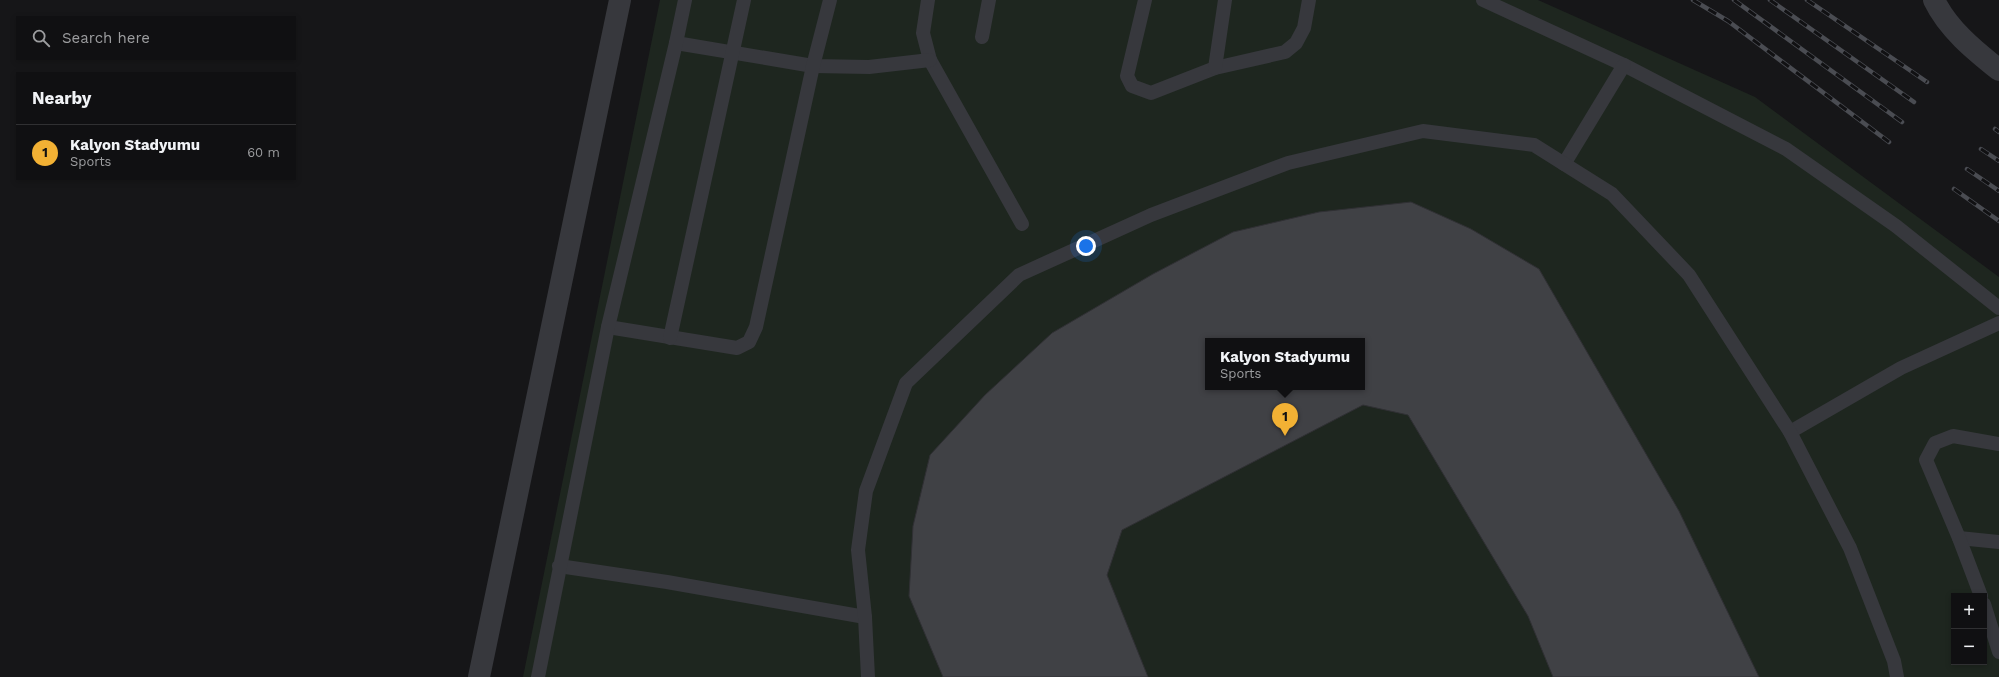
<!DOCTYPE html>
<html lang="en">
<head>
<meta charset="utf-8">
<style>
  :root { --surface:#101012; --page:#19191b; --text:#f1f3f6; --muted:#9c9d9f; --line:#303032; --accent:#f2b134 }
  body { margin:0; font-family:"Work Sans",sans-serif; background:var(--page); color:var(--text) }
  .controls { position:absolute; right:12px; bottom:12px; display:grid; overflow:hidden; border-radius:0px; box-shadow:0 2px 6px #0003 }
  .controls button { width:36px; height:36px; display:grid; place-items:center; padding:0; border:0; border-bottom:1px solid var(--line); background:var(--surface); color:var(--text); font:20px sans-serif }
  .you { position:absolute; left:1086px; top:246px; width:14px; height:14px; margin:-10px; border:3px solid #fff; border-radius:50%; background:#1a73e8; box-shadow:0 0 0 6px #1a73e833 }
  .badge { display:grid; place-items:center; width:26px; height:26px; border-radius:50%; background:var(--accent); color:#111; font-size:13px; font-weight:700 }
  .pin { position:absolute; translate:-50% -33px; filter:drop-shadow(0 1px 2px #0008) }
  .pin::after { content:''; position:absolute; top:21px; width:14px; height:12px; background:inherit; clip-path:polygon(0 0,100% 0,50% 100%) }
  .popup { position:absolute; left:1205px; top:338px; width:160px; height:52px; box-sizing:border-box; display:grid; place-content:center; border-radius:0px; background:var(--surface); filter:drop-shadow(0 1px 3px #0005); font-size:13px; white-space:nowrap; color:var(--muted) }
  .popup b { font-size:15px; color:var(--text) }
  .popup::after { content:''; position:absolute; left:50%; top:100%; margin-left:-8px; border:8px solid transparent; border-top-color:var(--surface) }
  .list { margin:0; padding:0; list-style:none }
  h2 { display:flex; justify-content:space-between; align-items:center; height:52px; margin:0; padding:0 16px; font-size:17px }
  h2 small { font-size:13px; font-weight:400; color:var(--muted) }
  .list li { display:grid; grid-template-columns:26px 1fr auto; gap:12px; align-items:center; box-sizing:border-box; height:56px; padding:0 16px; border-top:1px solid var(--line) }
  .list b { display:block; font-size:15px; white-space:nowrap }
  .list p { margin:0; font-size:13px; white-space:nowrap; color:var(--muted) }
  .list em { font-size:13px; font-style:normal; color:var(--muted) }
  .icon { flex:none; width:22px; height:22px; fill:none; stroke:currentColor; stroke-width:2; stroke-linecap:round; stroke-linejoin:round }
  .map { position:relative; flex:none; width:1999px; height:677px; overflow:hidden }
  .search { position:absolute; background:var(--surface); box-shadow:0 2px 6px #0003; left:16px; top:16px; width:280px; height:44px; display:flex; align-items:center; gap:10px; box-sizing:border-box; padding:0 14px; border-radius:0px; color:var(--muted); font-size:15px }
  .panel { position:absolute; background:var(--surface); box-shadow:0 2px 6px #0003; left:16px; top:72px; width:280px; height:108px; border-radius:0px }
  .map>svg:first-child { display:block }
  .green { fill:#1e261f; fill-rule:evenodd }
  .building { fill:#404145; stroke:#303034; fill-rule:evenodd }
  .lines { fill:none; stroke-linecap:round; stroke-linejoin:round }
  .lane { stroke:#37383d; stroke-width:14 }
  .street { stroke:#37383d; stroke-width:22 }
  .rail-casing { stroke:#4a4c52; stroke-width:4.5 }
  .rail { stroke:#111113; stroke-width:3; stroke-dasharray:9; stroke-linecap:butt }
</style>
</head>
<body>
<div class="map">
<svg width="1999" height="677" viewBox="0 0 1999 677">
  <rect width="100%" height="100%" fill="#161618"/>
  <path class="green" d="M660 0H1538L1755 97 1999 277V677H523ZM1208 341H1362V387H1208ZM1954 596H1984V662H1954Z"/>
  <path class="building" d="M1411 202 1471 229 1539 269 1679 511 1759 677H1553L1528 616 1408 415 1363 405 1122 530 1107 575 1148 677H943L909 596 913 526 930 455 985 395 1052 333 1153 274 1233 232 1319 212ZM1208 341H1362V387H1208Z"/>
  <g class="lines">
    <g class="lane">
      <polyline points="928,0 923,33 930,60 1022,224"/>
      <polyline points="1145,0 1127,76 1132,86 1151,93 1215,68 1285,52 1296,43 1304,28 1309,0"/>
      <polyline points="1483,0 1624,65 1786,149 1896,226 1999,308"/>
      <polyline points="982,37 989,0"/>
      <polyline points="676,43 813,66 869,67 930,60"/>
      <polyline points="1215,68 1225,0"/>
      <polyline points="1564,164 1624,65"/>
      <polyline points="608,327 737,348 749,342 756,327 813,66 830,0"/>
      <polyline points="670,338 744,0"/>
      <polyline points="1790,432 1901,368 1999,323"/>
      <polyline points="1959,538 1999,542"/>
      <polyline points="559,566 667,582 865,617"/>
      <polyline points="1981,596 1959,538 1926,460 1935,443 1953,436 1999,444"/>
      <polyline points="1984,604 1999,652"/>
      <polyline points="538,677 608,327 676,43 685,0"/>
      <polyline points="868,677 865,617 858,550 866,491 906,383 1019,275 1151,215 1288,163 1423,131 1534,145 1612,194 1689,275 1790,432 1850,548 1894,661 1897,677"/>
    </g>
    <g class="street">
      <path d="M1934 0C1948 29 1974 50 1999 70"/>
      <polyline points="479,677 620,0"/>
    </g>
    <defs>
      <g id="rail">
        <polyline points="1693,0 1728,21 1889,142"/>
        <polyline points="1734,0 1902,122"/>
        <polyline points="1770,0 1914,102"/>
        <polyline points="1807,0 1927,82"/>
        <polyline points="1995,129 1999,132"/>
        <polyline points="1981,149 1999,161"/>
        <polyline points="1967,169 1999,191"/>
        <polyline points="1954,189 1999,221"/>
      </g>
    </defs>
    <use href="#rail" class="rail-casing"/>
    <use href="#rail" class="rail"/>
  </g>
</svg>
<div class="controls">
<button>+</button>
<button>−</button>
</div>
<div class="you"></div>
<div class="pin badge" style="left:1285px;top:436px">1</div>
<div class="popup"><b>Kalyon Stadyumu</b>Sports</div>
<div class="search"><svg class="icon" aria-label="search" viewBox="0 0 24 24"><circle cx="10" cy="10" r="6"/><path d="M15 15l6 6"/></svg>Search here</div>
<section class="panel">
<h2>Nearby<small></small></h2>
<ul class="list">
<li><span class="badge">1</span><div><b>Kalyon Stadyumu</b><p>Sports</p></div><em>60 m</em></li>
</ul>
</section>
</div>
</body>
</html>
